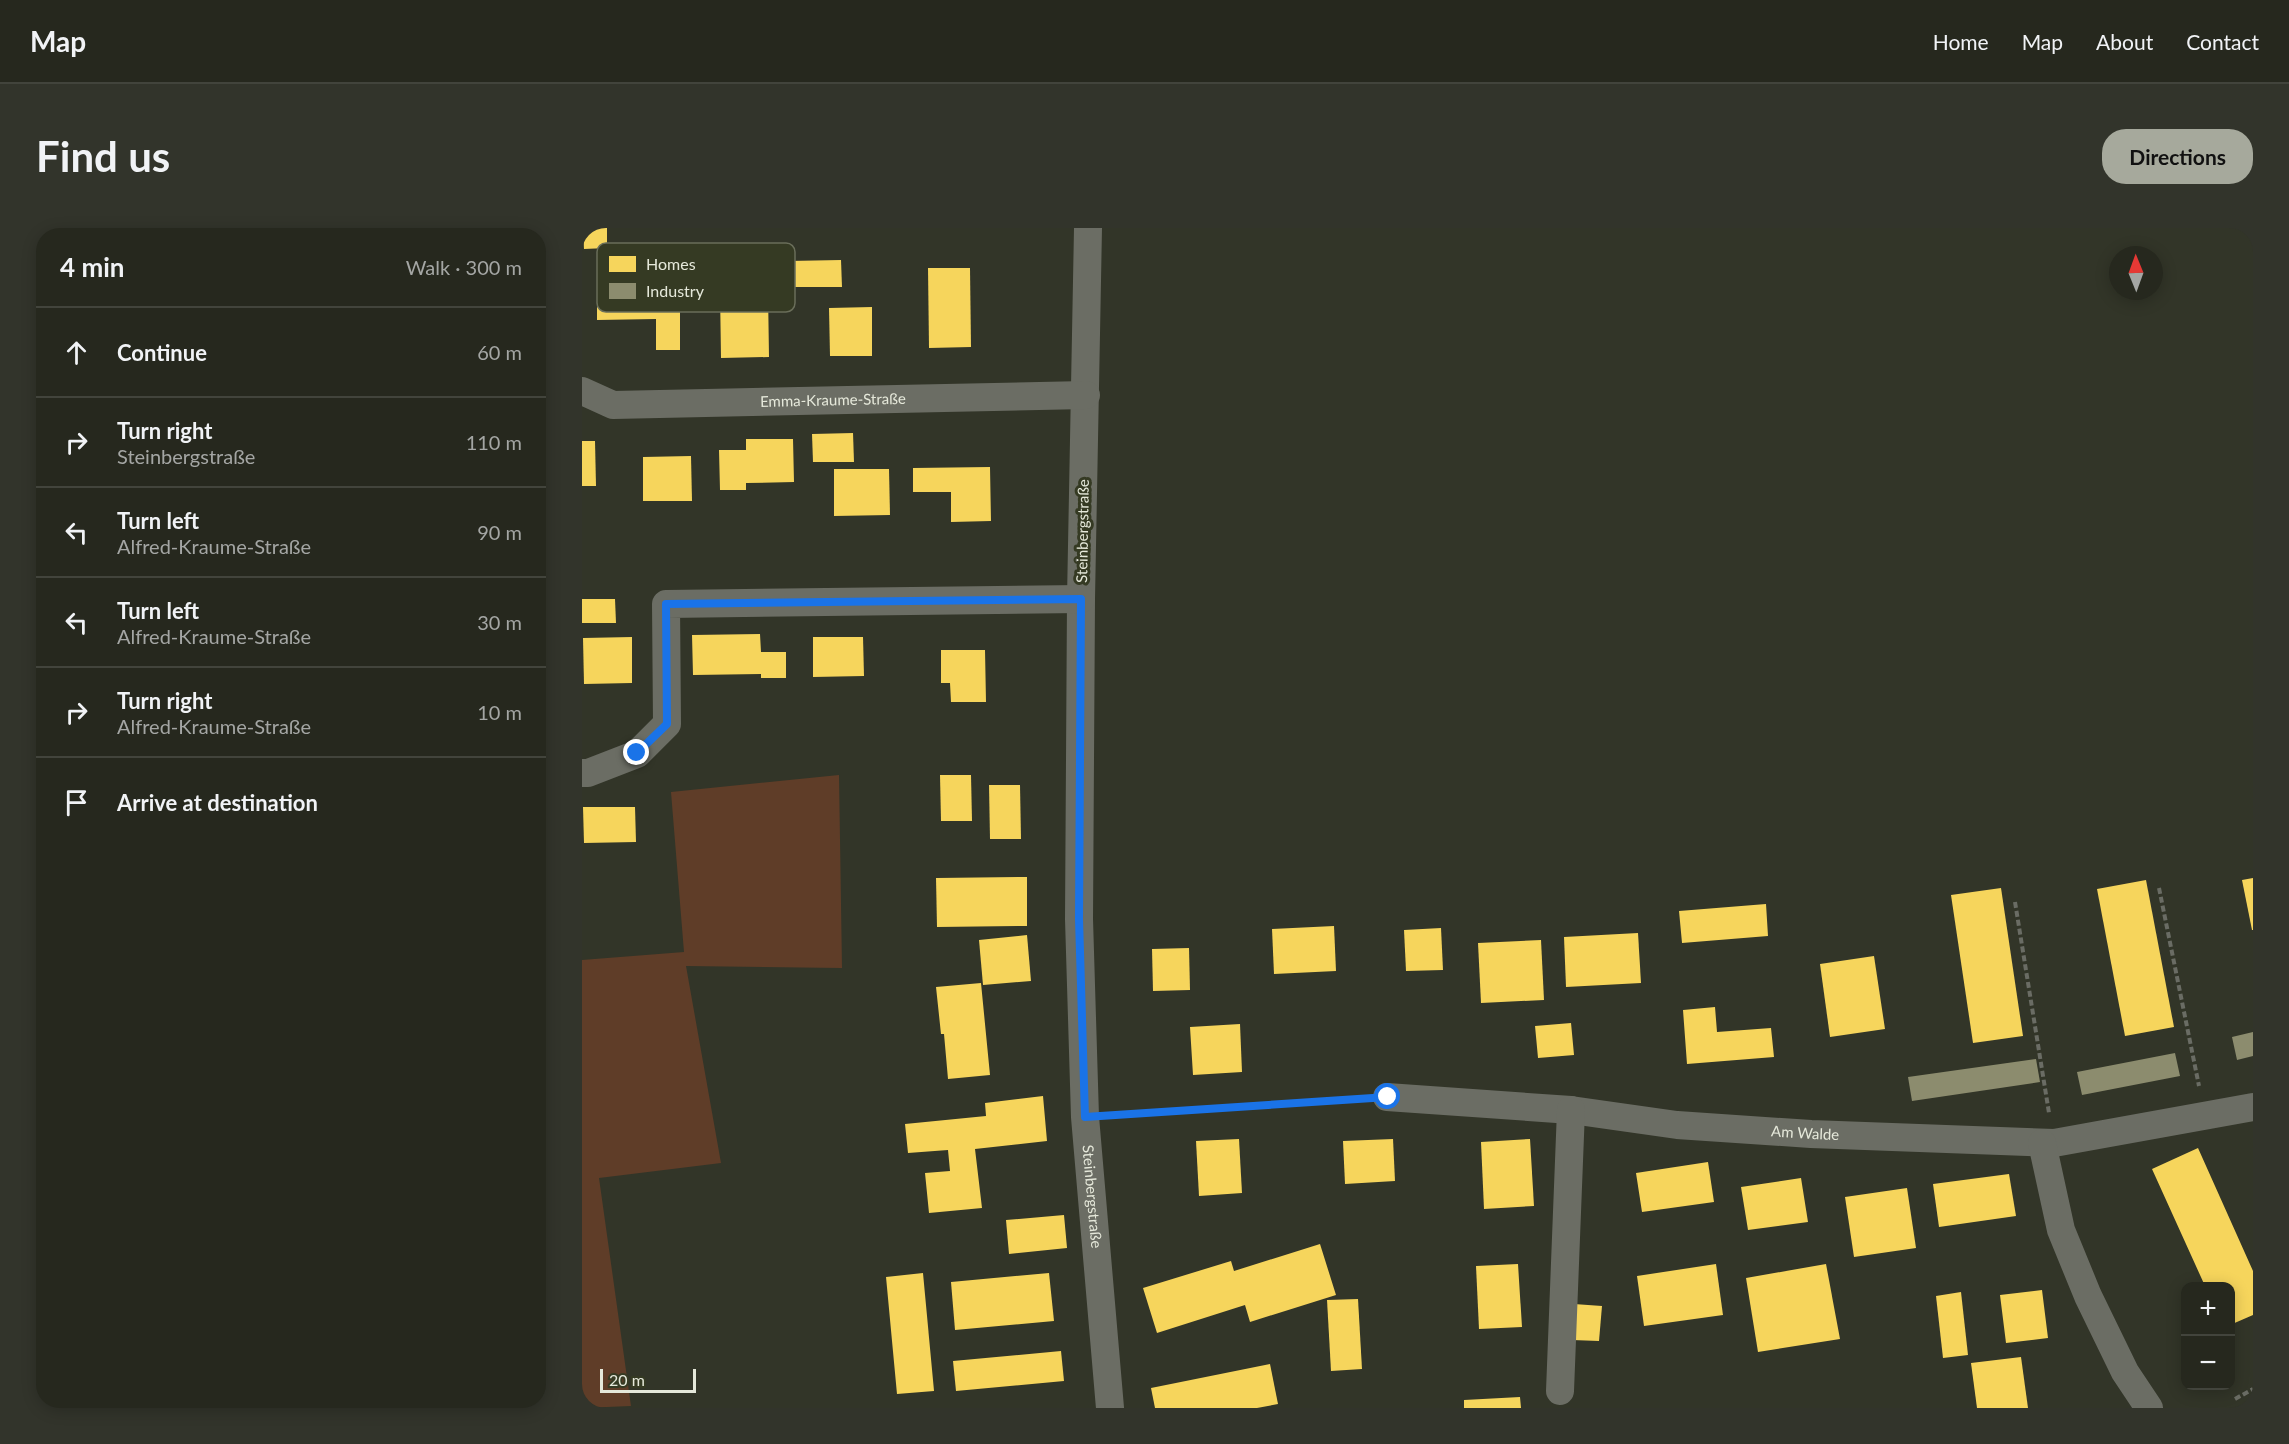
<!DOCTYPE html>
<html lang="en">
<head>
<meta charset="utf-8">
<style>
  :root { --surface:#26281e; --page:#32342b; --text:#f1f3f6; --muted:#a4a6a4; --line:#42443c; --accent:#a6a99c }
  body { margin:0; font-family:Lato,sans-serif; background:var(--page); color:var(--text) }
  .controls { position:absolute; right:18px; bottom:18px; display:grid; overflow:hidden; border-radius:12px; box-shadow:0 3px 15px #0003 }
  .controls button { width:54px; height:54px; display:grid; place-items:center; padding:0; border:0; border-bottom:2px solid var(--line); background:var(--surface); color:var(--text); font:30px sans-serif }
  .compass { position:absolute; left:1527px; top:18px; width:54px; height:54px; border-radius:50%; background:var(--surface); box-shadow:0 3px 15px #0003; rotate:359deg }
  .scale { position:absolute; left:18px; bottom:15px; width:96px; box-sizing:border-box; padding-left:6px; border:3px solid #e5e8da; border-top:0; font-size:16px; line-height:21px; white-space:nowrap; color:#e5e8da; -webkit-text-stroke:4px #353a23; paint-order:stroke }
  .stop { position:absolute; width:18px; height:18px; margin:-14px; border:4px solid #1a73e8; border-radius:50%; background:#fff }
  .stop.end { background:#1a73e8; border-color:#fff; box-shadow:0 2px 6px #0008 }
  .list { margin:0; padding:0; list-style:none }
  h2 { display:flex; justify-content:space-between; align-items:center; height:78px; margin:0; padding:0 24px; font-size:26px }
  h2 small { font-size:20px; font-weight:400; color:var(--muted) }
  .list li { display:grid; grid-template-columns:39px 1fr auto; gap:18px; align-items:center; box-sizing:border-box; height:90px; padding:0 24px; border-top:2px solid var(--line) }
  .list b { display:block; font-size:22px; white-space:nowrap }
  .list p { margin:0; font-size:20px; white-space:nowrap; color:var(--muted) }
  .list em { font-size:20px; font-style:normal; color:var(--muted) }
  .icon { flex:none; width:33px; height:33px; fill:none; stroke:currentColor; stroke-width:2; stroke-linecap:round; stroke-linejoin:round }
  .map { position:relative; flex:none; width:1671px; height:1180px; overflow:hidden; border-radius:24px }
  header { display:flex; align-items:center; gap:36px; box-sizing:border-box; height:84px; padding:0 30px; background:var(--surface); border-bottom:2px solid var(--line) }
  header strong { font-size:28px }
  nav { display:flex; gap:33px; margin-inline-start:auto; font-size:21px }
  .intro { display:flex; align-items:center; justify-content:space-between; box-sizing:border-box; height:144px; padding:0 36px }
  h1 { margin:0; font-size:42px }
  .button { padding:15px 27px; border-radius:24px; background:var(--accent); color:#111; font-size:21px; font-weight:700 }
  main { display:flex; gap:36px; padding:0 36px }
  aside { flex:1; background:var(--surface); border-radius:24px; box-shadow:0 3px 15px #0003 }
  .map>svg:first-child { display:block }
  .green { fill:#5f3d28 }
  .homes { fill:#f6d55c }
  .industry { fill:#8c8c6e }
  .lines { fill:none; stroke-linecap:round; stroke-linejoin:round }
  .path { stroke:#6a6c64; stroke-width:4; stroke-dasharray:6 3; stroke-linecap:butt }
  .street { stroke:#6b6d64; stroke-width:28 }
  .route { stroke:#1a73e8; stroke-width:8 }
  .labels { text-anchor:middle; stroke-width:6; stroke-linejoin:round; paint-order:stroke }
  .street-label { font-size:15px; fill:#e5e8da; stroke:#353a23 }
  .key { fill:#353a23; stroke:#6a6e5a; stroke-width:1.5 }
  .key-label { font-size:16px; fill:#e5e8da }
</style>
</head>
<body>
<header>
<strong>Map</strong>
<nav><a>Home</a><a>Map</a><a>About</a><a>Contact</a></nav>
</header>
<div class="intro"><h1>Find us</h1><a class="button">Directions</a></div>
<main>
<aside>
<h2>4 min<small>Walk · 300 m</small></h2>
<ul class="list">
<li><svg class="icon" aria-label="ahead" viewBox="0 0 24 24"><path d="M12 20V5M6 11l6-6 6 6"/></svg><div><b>Continue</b></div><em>60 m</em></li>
<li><svg class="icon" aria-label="right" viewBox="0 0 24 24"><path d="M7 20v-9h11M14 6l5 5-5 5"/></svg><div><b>Turn right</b><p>Steinbergstraße</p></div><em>110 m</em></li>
<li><svg class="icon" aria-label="left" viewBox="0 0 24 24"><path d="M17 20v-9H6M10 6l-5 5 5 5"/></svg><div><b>Turn left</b><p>Alfred-Kraume-Straße</p></div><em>90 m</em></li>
<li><svg class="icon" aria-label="left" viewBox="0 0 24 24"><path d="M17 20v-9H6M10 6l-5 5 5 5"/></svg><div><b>Turn left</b><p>Alfred-Kraume-Straße</p></div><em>30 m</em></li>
<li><svg class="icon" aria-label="right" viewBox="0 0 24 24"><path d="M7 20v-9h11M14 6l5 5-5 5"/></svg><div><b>Turn right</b><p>Alfred-Kraume-Straße</p></div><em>10 m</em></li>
<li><svg class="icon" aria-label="arrive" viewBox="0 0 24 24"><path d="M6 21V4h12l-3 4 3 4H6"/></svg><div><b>Arrive at destination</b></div></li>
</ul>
</aside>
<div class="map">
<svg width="1671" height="1180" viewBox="0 0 1671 1180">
  <rect width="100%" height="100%" fill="#323528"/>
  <polygon class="green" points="257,547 260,740 104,738 139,935 17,950 49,1178 0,1180 0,732 102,724 89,564"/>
  <g class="homes">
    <polygon points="1,0 25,0 25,20 2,21"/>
    <polygon points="176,28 177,63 186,63 187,129 139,130 138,63 151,63 150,29"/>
    <polygon points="259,32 260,59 206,59 206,33"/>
    <polygon points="26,38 60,38 60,71 98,71 98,122 74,122 74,91 15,92 15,59 26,59"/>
    <polygon points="346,40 388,40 389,119 347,120"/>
    <polygon points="290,79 290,128 248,128 247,80"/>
    <polygon points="271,205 272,234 231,234 230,206"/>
    <polygon points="164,211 211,211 212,254 164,255 164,262 138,262 137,222 164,222"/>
    <polygon points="0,213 13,213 14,258 0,258"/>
    <polygon points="109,228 110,273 61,273 61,229"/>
    <polygon points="408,239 409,293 369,294 369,264 331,264 331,240"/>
    <polygon points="252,241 307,241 308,287 252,288"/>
    <polygon points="0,371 33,371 34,395 0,395"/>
    <polygon points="178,406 179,424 204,424 204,450 179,450 179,446 111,447 110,407"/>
    <polygon points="50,409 50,455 2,456 1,410"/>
    <polygon points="231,409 281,409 282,448 231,449"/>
    <polygon points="359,422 403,422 404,474 369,474 368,455 359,455"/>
    <polygon points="358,547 389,547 390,593 359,593"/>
    <polygon points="407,557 438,557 439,611 408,611"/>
    <polygon points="1,579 53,579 54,614 2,615"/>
    <polygon points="445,649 445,698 355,699 354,650"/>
    <polygon points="1671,650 1671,702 1670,702 1660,652"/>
    <polygon points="1564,652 1592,799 1543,808 1515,661"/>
    <polygon points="1419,660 1441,808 1391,815 1369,667"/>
    <polygon points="1184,676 1186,708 1100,715 1097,683"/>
    <polygon points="752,698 754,743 692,746 690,701"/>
    <polygon points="859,700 861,742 824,743 822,702"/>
    <polygon points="1056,705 1059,755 984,759 982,709"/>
    <polygon points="445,707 449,753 401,757 397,712"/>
    <polygon points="959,712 962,772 899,775 896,715"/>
    <polygon points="607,720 608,762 571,763 570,721"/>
    <polygon points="1292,728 1303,801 1248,809 1238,736"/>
    <polygon points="399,755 408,847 366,851 362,806 359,806 354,759"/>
    <polygon points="1133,779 1135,804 1189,800 1192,829 1105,836 1101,782"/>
    <polygon points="989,795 992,827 956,830 953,798"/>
    <polygon points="658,796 660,844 611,847 608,799"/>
    <polygon points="461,868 465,913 393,921 400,980 347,985 343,945 368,943 366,922 326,925 323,896 404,888 403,875"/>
    <polygon points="657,911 660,965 617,968 614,913"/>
    <polygon points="811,911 813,953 763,956 761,913"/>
    <polygon points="948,911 952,978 902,981 899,914"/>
    <polygon points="1616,920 1671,1043 1671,1087 1648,1097 1648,1058 1623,1058 1570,941"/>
    <polygon points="1126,934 1132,974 1060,984 1054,945"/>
    <polygon points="1427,946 1434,988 1357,999 1351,956"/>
    <polygon points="1219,950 1226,994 1166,1002 1159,959"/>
    <polygon points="1325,960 1334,1020 1272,1029 1263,969"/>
    <polygon points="482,987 485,1020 427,1026 424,992"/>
    <polygon points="738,1016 754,1067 668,1094 663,1077 575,1105 561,1060 649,1033 652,1043"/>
    <polygon points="936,1036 940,1099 897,1101 894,1038"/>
    <polygon points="1134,1036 1141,1087 1062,1098 1055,1048"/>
    <polygon points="1244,1036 1258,1111 1176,1124 1164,1050"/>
    <polygon points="341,1045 352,1163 315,1166 304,1049"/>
    <polygon points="467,1045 472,1093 373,1102 369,1054"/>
    <polygon points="1460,1062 1466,1110 1424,1115 1418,1067"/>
    <polygon points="1379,1064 1386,1127 1361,1130 1354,1068"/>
    <polygon points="776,1071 780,1141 749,1143 745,1072"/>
    <polygon points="992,1076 1020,1078 1017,1113 990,1112"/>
    <polygon points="479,1123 482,1153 374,1163 371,1133"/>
    <polygon points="1439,1129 1446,1180 1395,1180 1389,1135"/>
    <polygon points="688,1136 696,1176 675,1180 573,1180 569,1160"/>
    <polygon points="938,1169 939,1180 882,1180 882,1172"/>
  </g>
  <g class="industry">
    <polygon points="1671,804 1671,828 1655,832 1650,809"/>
    <polygon points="1593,825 1598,848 1500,867 1495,844"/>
    <polygon points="1454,831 1458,854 1330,873 1326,849"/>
  </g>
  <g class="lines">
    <g class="path">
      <polyline points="1577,660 1617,858"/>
      <polyline points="1433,674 1467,885"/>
      <polyline points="533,887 774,871"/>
      <polyline points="1653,1171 1671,1161"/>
    </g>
    <g class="street">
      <path id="s1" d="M506 0 499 371 497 691 503 889 528 1180"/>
      <path id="s2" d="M0 163 31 177 504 167"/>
      <polyline points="0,545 6,545 55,526 85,496 84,376 499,371"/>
      <path id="s3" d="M805 869 989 882 1095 897 1229 906 1472 915 1671 879"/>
      <polyline points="1460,915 1479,1002 1506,1068 1543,1144 1567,1180"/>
      <polyline points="978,1163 989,882"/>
    </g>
  </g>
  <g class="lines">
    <polyline class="route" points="55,525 85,496 84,376 499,371 497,691 503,889 806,869"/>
  </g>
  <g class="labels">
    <g class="street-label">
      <text dy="5" stroke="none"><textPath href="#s2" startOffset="254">Emma-Kraume-Straße</textPath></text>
      <text transform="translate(501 303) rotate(-89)" y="5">Steinbergstraße</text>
      <text dy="5" stroke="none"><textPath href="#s3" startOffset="420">Am Walde</textPath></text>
      <text dy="5" stroke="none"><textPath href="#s1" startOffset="969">Steinbergstraße</textPath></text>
    </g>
  </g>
  <rect x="15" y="15" width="198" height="69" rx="9" class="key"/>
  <rect x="27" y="28" width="27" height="16" fill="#f6d55c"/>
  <rect x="27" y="55" width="27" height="16" fill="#8c8c6e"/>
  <g class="key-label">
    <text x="64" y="42">Homes</text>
    <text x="64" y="69">Industry</text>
  </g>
</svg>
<div class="controls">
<button>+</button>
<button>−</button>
</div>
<svg class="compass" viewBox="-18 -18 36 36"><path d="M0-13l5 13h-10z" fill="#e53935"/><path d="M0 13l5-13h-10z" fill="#a4a6a4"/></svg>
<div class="scale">20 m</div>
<div class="stop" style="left:806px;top:869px"></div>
<div class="stop end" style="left:55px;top:525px"></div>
</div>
</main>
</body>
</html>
